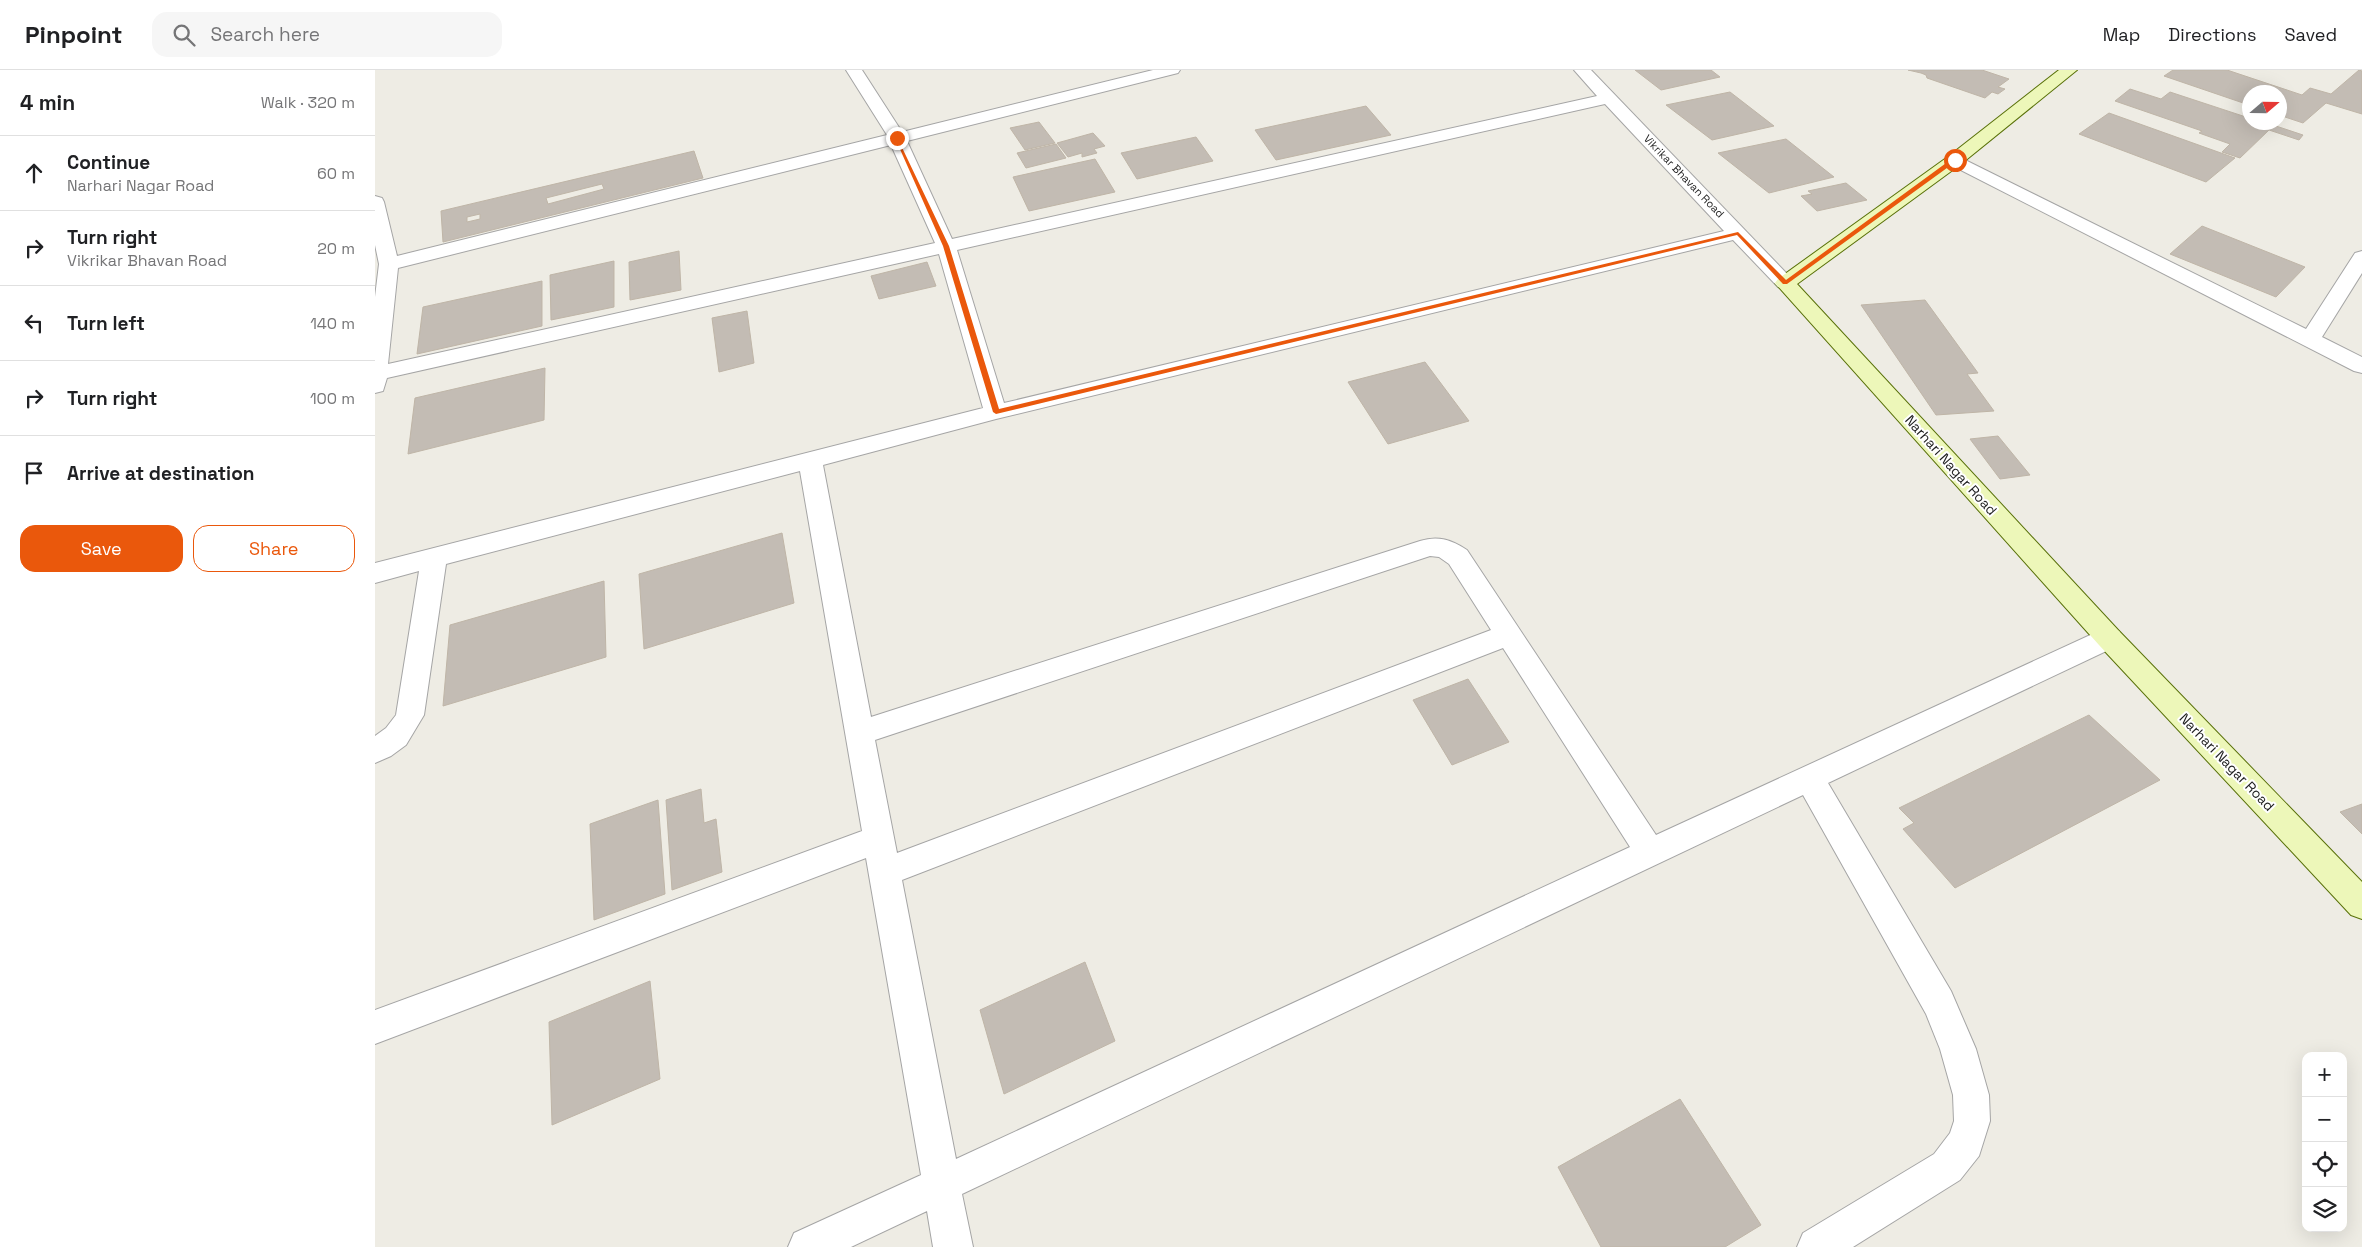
<!DOCTYPE html>
<html lang="en">
<head>
<meta charset="utf-8">
<style>
  :root { --surface:#fff; --page:#f6f6f6; --text:#202124; --muted:#757577; --line:#e0e0e0; --accent:#ea580c }
  body { margin:0; font-family:"Space Grotesk",sans-serif; background:var(--page); color:var(--text) }
  .controls { position:absolute; right:15px; bottom:15px; display:grid; overflow:hidden; border-radius:10px; box-shadow:0 5px 20px #0002 }
  .controls button { width:45px; height:45px; display:grid; place-items:center; padding:0; border:0; border-bottom:1px solid var(--line); background:var(--surface); color:var(--text); font:25px sans-serif }
  .compass { position:absolute; left:1867px; top:15px; width:45px; height:45px; border-radius:50%; background:var(--surface); box-shadow:0 5px 20px #0002; rotate:70deg }
  .stop { position:absolute; width:15px; height:15px; margin:-11px; border:4px solid #ea580c; border-radius:50%; background:#fff }
  .stop.end { background:#ea580c; border-color:#fff; box-shadow:0 1px 5px #0008 }
  .list { margin:0; padding:0; list-style:none }
  h2 { display:flex; justify-content:space-between; align-items:center; height:65px; margin:0; padding:0 20px; font-size:21px }
  h2 small { font-size:16px; font-weight:400; color:var(--muted) }
  .list li { display:grid; grid-template-columns:32px 1fr auto; gap:15px; align-items:center; box-sizing:border-box; height:75px; padding:0 20px; border-top:1px solid var(--line) }
  .list b { display:block; font-size:19px; white-space:nowrap }
  .list p { margin:0; font-size:16px; white-space:nowrap; color:var(--muted) }
  .list em { font-size:16px; font-style:normal; color:var(--muted) }
  .actions { display:flex; gap:10px; padding:15px 20px }
  .actions a { flex:1; padding:11px 0; border:1px solid var(--accent); border-radius:15px; text-align:center; font-size:18px; color:var(--accent) }
  .actions .main { background:var(--accent); color:#fff }
  .icon { flex:none; width:28px; height:28px; fill:none; stroke:currentColor; stroke-width:2; stroke-linecap:round; stroke-linejoin:round }
  .map { position:relative; flex:none; width:1987px; height:1177px; overflow:hidden }
  header { display:flex; align-items:center; gap:30px; box-sizing:border-box; height:70px; padding:0 25px; background:var(--surface); border-bottom:1px solid var(--line) }
  header strong { font-size:24px }
  nav { display:flex; gap:28px; margin-inline-start:auto; font-size:18px }
  .search { width:350px; height:45px; background:var(--page); display:flex; align-items:center; gap:12px; box-sizing:border-box; padding:0 18px; border-radius:15px; color:var(--muted); font-size:19px }
  main { display:flex }
  aside { flex:1; background:var(--surface) }
  .map>svg:first-child { display:block }
  .building { fill:#c3bcb4; stroke:#bfb5a7; fill-rule:evenodd }
  .lines { fill:none; stroke-linecap:round; stroke-linejoin:round }
  .street-casing { stroke:#a5a5a5; stroke-width:2 }
  .secondary-casing { stroke:#597109; stroke-width:2 }
  .street { fill:#fff; fill-rule:evenodd }
  .secondary { fill:#edf7b9; fill-rule:evenodd }
  .route { fill:#ea580c }
  .labels { text-anchor:middle; stroke-width:4; stroke-linejoin:round; paint-order:stroke }
  .far-street-label { font-size:11px; fill:#1e1e1e; stroke:#fff }
  .street-label { font-size:14px; fill:#1e1e1e; stroke:#fff }
</style>
</head>
<body>
<header>
<strong>Pinpoint</strong>
<div class="search"><svg class="icon" aria-label="search" viewBox="0 0 24 24"><circle cx="10" cy="10" r="6"/><path d="M15 15l6 6"/></svg>Search here</div>
<nav><a>Map</a><a>Directions</a><a>Saved</a></nav>
</header>
<main>
<aside>
<h2>4 min<small>Walk · 320 m</small></h2>
<ul class="list">
<li><svg class="icon" aria-label="ahead" viewBox="0 0 24 24"><path d="M12 20V5M6 11l6-6 6 6"/></svg><div><b>Continue</b><p>Narhari Nagar Road</p></div><em>60 m</em></li>
<li><svg class="icon" aria-label="right" viewBox="0 0 24 24"><path d="M7 20v-9h11M14 6l5 5-5 5"/></svg><div><b>Turn right</b><p>Vikrikar Bhavan Road</p></div><em>20 m</em></li>
<li><svg class="icon" aria-label="left" viewBox="0 0 24 24"><path d="M17 20v-9H6M10 6l-5 5 5 5"/></svg><div><b>Turn left</b></div><em>140 m</em></li>
<li><svg class="icon" aria-label="right" viewBox="0 0 24 24"><path d="M7 20v-9h11M14 6l5 5-5 5"/></svg><div><b>Turn right</b></div><em>100 m</em></li>
<li><svg class="icon" aria-label="arrive" viewBox="0 0 24 24"><path d="M6 21V4h12l-3 4 3 4H6"/></svg><div><b>Arrive at destination</b></div></li>
</ul>
<div class="actions"><a class="main">Save</a><a>Share</a></div>
</aside>
<div class="map">
<svg width="1987" height="1177" viewBox="0 0 1987 1177">
  <rect width="100%" height="100%" fill="#eeece4"/>
  <g class="building">
    <polygon points="1260,0 1336,0 1345,7 1286,20"/>
    <polygon points="1533,0 1607,0 1634,9 1623,17 1630,19 1623,24 1617,22 1610,28 1552,8 1551,5 1546,3"/>
    <polygon points="1798,0 1852,0 1927,25 1935,18 1956,24 1984,0 1987,1 1987,44 1951,33 1928,53 1904,45 1904,22 1874,22 1874,35 1789,6"/>
    <polygon points="1755,19 1786,29 1795,22 1874,48 1874,52 1889,52 1928,65 1924,70 1894,60 1865,88 1847,82 1855,74 1824,63 1827,61 1740,31"/>
    <polygon points="1355,22 1399,56 1337,70 1291,35"/>
    <polygon points="991,36 1016,65 901,90 880,60"/>
    <polygon points="1734,43 1860,88 1831,112 1704,64"/>
    <polygon points="664,52 680,73 650,80 635,58"/>
    <polygon points="718,63 730,76 719,79 722,83 707,87 707,83 693,87 682,73"/>
    <polygon points="821,67 838,91 762,109 746,83"/>
    <polygon points="1411,69 1459,107 1394,123 1343,83"/>
    <polygon points="681,74 691,88 651,98 642,83"/>
    <path d="M319 81 328 108 68 172 66 141ZM227 114 229 119 173 134 171 128ZM105 144V149L92 152V147Z"/>
    <polygon points="720,89 740,122 654,141 638,107"/>
    <polygon points="1471,113 1492,130 1442,141 1426,126 1437,124 1433,121"/>
    <polygon points="1827,156 1930,197 1901,227 1795,184"/>
    <polygon points="304,181 306,220 255,230 254,192"/>
    <polygon points="239,191 239,237 176,250 175,205"/>
    <polygon points="552,192 561,216 504,229 496,206"/>
    <polygon points="167,211 167,256 42,284 48,237"/>
    <polygon points="1550,230 1603,303 1592,304 1619,341 1561,345 1486,235"/>
    <polygon points="372,241 379,293 344,302 337,248"/>
    <polygon points="1050,292 1094,351 1013,374 973,312"/>
    <polygon points="170,298 169,350 33,384 40,328"/>
    <polygon points="1623,366 1655,405 1625,409 1595,369"/>
    <polygon points="407,463 419,533 269,579 264,504"/>
    <polygon points="229,511 231,587 68,636 75,555"/>
    <polygon points="1093,609 1134,672 1077,695 1038,630"/>
    <polygon points="1714,645 1785,710 1580,818 1528,759 1539,753 1524,738"/>
    <polygon points="326,719 329,753 341,749 347,802 297,820 291,730"/>
    <polygon points="283,730 290,824 219,850 215,754"/>
    <polygon points="1987,734 1987,764 1965,742"/>
    <polygon points="710,892 740,971 629,1024 605,940"/>
    <polygon points="275,911 285,1009 177,1055 174,952"/>
    <polygon points="1305,1029 1386,1155 1350,1177 1226,1177 1183,1097"/>
  </g>
  <g class="lines">
    <defs>
      <g id="street">
        <path d="M471 0H487L527 62 778 0H805L803 3 532 71 577 169 1222 26 1199 0H1216L1417 209 1420 213 1417 217 1410 219 1403 217 1358 170 621 349 448 395 496 647 1045 471C1063 465 1077 470 1092 480L1281 765 1724 561 1734 557 1744 561 1748 568 1744 575 1453 713 1576 921 1601 979 1614 1025 1615 1051 1604 1086 1585 1110 1478 1177H1422L1428 1163 1559 1084 1575 1063 1579 1051 1578 1025 1565 979 1551 944 1428 725 587 1124 598 1177H558L552 1141 476 1177H413L419 1163 546 1105 491 788 0 974V940L487 761 425 401 71 494 49 645 31 675 16 686 0 693V666L11 658 21 645 44 501 0 513V493L608 338 564 184 12 308 8 321 0 323V227L4 194 0 175V126L7 128 9 132 22 186 512 65ZM1230 34 1349 161 629 333 582 180ZM516 75 560 173 13 294 23 198ZM1055 486 1064 487 1074 494 1116 560 522 783 500 670ZM1128 578 1255 777 581 1089 527 810Z"/>
        <polygon points="1580,85 1931,259 1980,183 1987,181 1987,203 1947,267 1987,287 1987,303 1979,301 1574,94 1571,90 1574,86"/>
      </g>
      <polygon id="secondary" points="1684,0 1702,0 1586,94 1422,214 1744,561 1987,812 1987,849 1976,845 1724,575 1400,213 1403,209 1574,86"/>
    </defs>
    <use href="#street" class="street-casing"/>
    <use href="#secondary" class="secondary-casing"/>
    <use href="#street" class="street"/>
    <use href="#secondary" class="secondary"/>
  </g>
  <polygon class="route" points="522,67 574,176 624,339 1363,162 1411,210 1578,88 1583,90 1412,214 1408,214 1362,165 621,344 618,342 568,176 520,68"/>
  <g class="labels">
    <g class="far-street-label">
      <text transform="translate(1309 106) rotate(46)" y="4">Vikrikar Bhavan Road</text>
    </g>
    <g class="street-label">
      <text transform="translate(1576 395) rotate(48)" y="5">Narhari Nagar Road</text>
      <text transform="translate(1852 692) rotate(46)" y="5">Narhari Nagar Road</text>
    </g>
  </g>
</svg>
<div class="controls">
<button>+</button>
<button>−</button>
<button><svg class="icon" aria-label="locate" viewBox="0 0 24 24"><circle cx="12" cy="12" r="6"/><path d="M12 2v4M12 18v4M2 12h4M18 12h4"/></svg></button>
<button><svg class="icon" aria-label="layers" viewBox="0 0 24 24"><path d="M12 4l9 5-9 5-9-5zM3 14l9 5 9-5"/></svg></button>
</div>
<svg class="compass" viewBox="-18 -18 36 36"><path d="M0-13l5 13h-10z" fill="#e53935"/><path d="M0 13l5-13h-10z" fill="#757577"/></svg>
<div class="stop" style="left:1580px;top:90px"></div>
<div class="stop end" style="left:522px;top:68px"></div>
</div>
</main>
</body>
</html>
